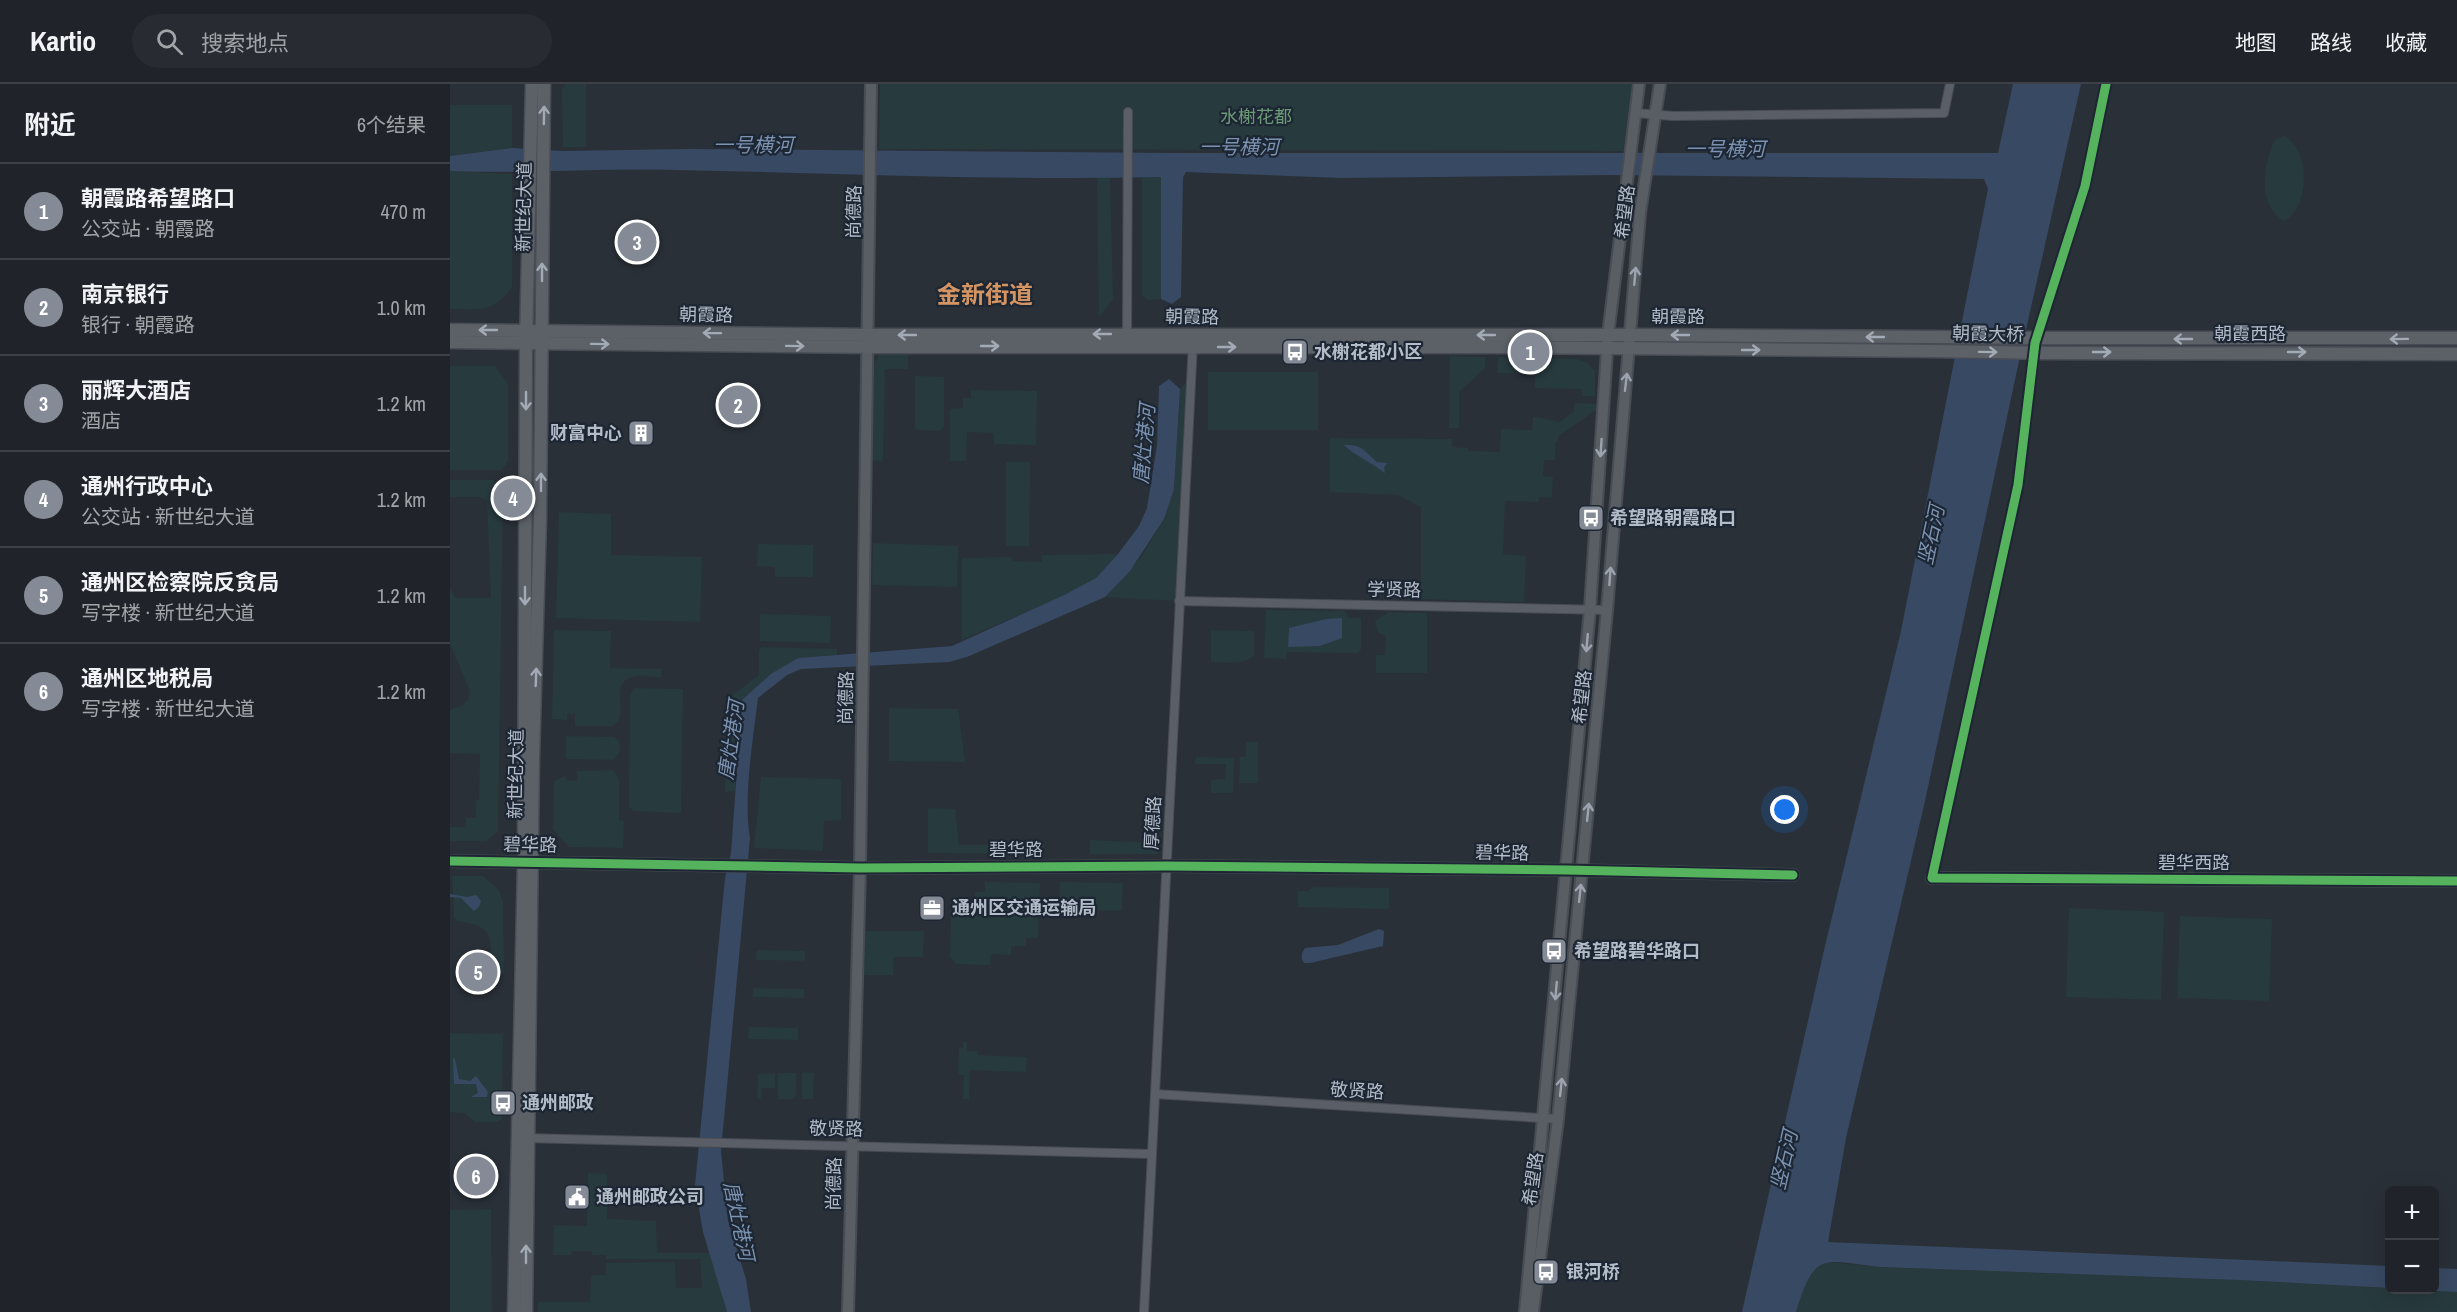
<!DOCTYPE html>
<html lang="zh">
<head>
<meta charset="utf-8">
<style>
  :root { --surface:#20242a; --page:#282c32; --text:#f1f3f6; --muted:#a2a4a8; --line:#3d4147; --accent:#848b96 }
  body { margin:0; font-family:"Archivo Narrow","Noto Sans SC",sans-serif; background:var(--page); color:var(--text) }
  .controls { position:absolute; right:18px; bottom:18px; display:grid; overflow:hidden; border-radius:9px; box-shadow:0 6px 24px #0002 }
  .controls button { width:54px; height:54px; display:grid; place-items:center; padding:0; border:0; border-bottom:2px solid var(--line); background:var(--surface); color:var(--text); font:30px sans-serif }
  .you { position:absolute; left:1335px; top:726px; width:21px; height:21px; margin:-15px; border:4px solid #fff; border-radius:50%; background:#1a73e8; box-shadow:0 0 0 9px #1a73e833 }
  .badge { display:grid; place-items:center; width:39px; height:39px; border-radius:50%; background:var(--accent); color:#fff; font-size:20px; font-weight:700 }
  .pin { position:absolute; translate:-50% -50%; border:3px solid #fff; box-shadow:0 2px 6px #0006 }
  .list { margin:0; padding:0; list-style:none }
  h2 { display:flex; justify-content:space-between; align-items:center; height:78px; margin:0; padding:0 24px; font-size:26px }
  h2 small { font-size:20px; font-weight:400; color:var(--muted) }
  .list li { display:grid; grid-template-columns:39px 1fr auto; gap:18px; align-items:center; box-sizing:border-box; height:96px; padding:0 24px; border-top:2px solid var(--line) }
  .list b { display:block; font-size:22px; white-space:nowrap }
  .list p { margin:0; font-size:20px; white-space:nowrap; color:var(--muted) }
  .list em { font-size:20px; font-style:normal; color:var(--muted) }
  .icon { flex:none; width:33px; height:33px; fill:none; stroke:currentColor; stroke-width:2; stroke-linecap:round; stroke-linejoin:round }
  .map { position:relative; flex:none; width:2007px; height:1228px; overflow:hidden }
  header { display:flex; align-items:center; gap:36px; box-sizing:border-box; height:84px; padding:0 30px; background:var(--surface); border-bottom:2px solid var(--line) }
  header strong { font-size:28px }
  nav { display:flex; gap:33px; margin-inline-start:auto; font-size:21px }
  .search { width:420px; height:54px; background:var(--page); display:flex; align-items:center; gap:15px; box-sizing:border-box; padding:0 21px; border-radius:33px; color:var(--muted); font-size:22px }
  main { display:flex }
  aside { flex:1; background:var(--surface) }
  .map>svg:first-child { display:block }
  .green { fill:#273a3e }
  .water { fill:#384963 }
  .lines { fill:none; stroke-linecap:round; stroke-linejoin:round }
  .street-casing { stroke:#484c53; stroke-width:10 }
  .secondary-casing { stroke:#484c53; stroke-width:14 }
  .primary-casing { stroke:#484c55; stroke-width:15 }
  .street { stroke:#5a5e66; stroke-width:8 }
  .secondary { stroke:#595d64; stroke-width:10 }
  .primary { stroke:#5c6168; stroke-width:12 }
  .primary-bridge-casing { stroke:#484c55; stroke-width:15; stroke-linecap:butt }
  .primary-bridge { stroke:#5c6168; stroke-width:12 }
  .cycleway-casing { stroke:#1d2633; stroke-width:13 }
  .cycleway { stroke:#56b35d; stroke-width:9 }
  .oneway { stroke:#a2aab6 }
  .oneway2 { stroke:#9da4b0 }
  .labels { text-anchor:middle; stroke-width:4.5; stroke-linejoin:round; paint-order:stroke }
  .park-label { font-size:18px; fill:#6b9a76; stroke:#1d2633 }
  .street-label { font-size:18px; fill:#b4bcc9; stroke:#1d2633 }
  .poi-label { font-size:18px; font-weight:bold; fill:#b4bcc9; stroke:#1d2633; text-anchor:start }
  .water-label { font-size:20px; font-style:italic; fill:#7c92b1; stroke:#1d2633 }
  .district-label { font-size:24px; font-weight:bold; fill:#d59563; stroke:#1d2633 }
</style>
</head>
<body>
<header>
<strong>Kartio</strong>
<div class="search"><svg class="icon" aria-label="search" viewBox="0 0 24 24"><circle cx="10" cy="10" r="6"/><path d="M15 15l6 6"/></svg>搜索地点</div>
<nav><a>地图</a><a>路线</a><a>收藏</a></nav>
</header>
<main>
<aside>
<h2>附近<small>6个结果</small></h2>
<ul class="list">
<li><span class="badge">1</span><div><b>朝霞路希望路口</b><p>公交站 · 朝霞路</p></div><em>470 m</em></li>
<li><span class="badge">2</span><div><b>南京银行</b><p>银行 · 朝霞路</p></div><em>1.0 km</em></li>
<li><span class="badge">3</span><div><b>丽辉大酒店</b><p>酒店</p></div><em>1.2 km</em></li>
<li><span class="badge">4</span><div><b>通州行政中心</b><p>公交站 · 新世纪大道</p></div><em>1.2 km</em></li>
<li><span class="badge">5</span><div><b>通州区检察院反贪局</b><p>写字楼 · 新世纪大道</p></div><em>1.2 km</em></li>
<li><span class="badge">6</span><div><b>通州区地税局</b><p>写字楼 · 新世纪大道</p></div><em>1.2 km</em></li>
</ul>
</aside>
<div class="map">
<svg width="2007" height="1228" viewBox="0 0 2007 1228">
  <rect width="100%" height="100%" fill="#2a3038"/>
  <g class="green">
    <polygon points="116,0 136,0 136,63 113,63 112,6"/>
    <polygon points="430,0 1183,0 1173,67 429,65"/>
    <polygon points="0,21 62,21 62,64 0,72"/>
    <path d="M1834 52C1861 65 1860 124 1834 137 1807 121 1813 82 1824 57Z"/>
    <path d="M0 87 62 90V203C43 230 30 225 0 225Z"/>
    <polygon points="647,93 660,93 663,215 649,233"/>
    <polygon points="692,93 711,93 711,215 698,216 692,211"/>
    <polygon points="429,271 458,271 458,285 435,285 433,377 421,376 424,286 425,278"/>
    <polygon points="1000,272 1035,273 1035,284 1009,308 1009,344 999,344"/>
    <polygon points="1048,273 1127,275 1137,279 1145,287 1145,312 1132,312 1132,305 1085,304 1085,290 1047,289"/>
    <polygon points="0,282 45,282 58,300 58,377 52,386 0,386"/>
    <rect x="758" y="288" width="110" height="58"/>
    <polygon points="465,292 494,293 494,342 490,347 468,346 465,343"/>
    <polygon points="739,295 726,517 655,513 692,472 714,435 724,405 730,305"/>
    <polygon points="521,306 587,307 586,361 544,360 544,349 517,348 516,377 500,377 500,325 513,324 513,314 521,314"/>
    <path d="M1125 319 1146 320V326L1110 351 1105 360V376H1094L1093 392 1103 393 1102 414 1089 413V418L1055 417 1053 470 1076 472 1074 518 971 515V423L948 411 880 408V354L1002 355V363L1018 364V367L1050 368 1051 345 1082 346 1083 333C1093 333 1100 337 1110 338L1124 327Z"/>
    <polygon points="556,378 580,378 579,462 556,462"/>
    <polygon points="0,396 43,396 53,406 48,747 36,757 0,757 0,743 15,743 16,734 26,734 26,717 29,716 30,670 0,669 0,626 13,621 18,616 20,607 0,559 0,503 5,514 41,514 37,417 30,413 0,413"/>
    <polygon points="109,428 161,430 161,471 252,473 250,538 106,534"/>
    <polygon points="423,459 508,462 507,503 422,501"/>
    <polygon points="308,460 363,461 363,493 325,493 325,483 307,482"/>
    <polygon points="668,470 646,494 614,511 512,556 512,474 559,473 562,474 562,477 592,478 592,471"/>
    <polygon points="816,526 895,527 899,534 911,534 911,565 907,569 837,568 836,575 814,574"/>
    <polygon points="939,528 977,529 977,589 926,589 926,571 935,571 936,552 928,549 925,537"/>
    <polygon points="310,530 381,532 380,559 310,557"/>
    <path d="M104 546 161 547 160 584 212 585 211 593C203 593 190 590 182 593 158 599 181 633 163 642H125V630H117V636L102 635Z"/>
    <path d="M761 546 804 547V571C793 582 776 578 761 578Z"/>
    <polygon points="312,563 387,565 387,571 348,574 292,616 285,707 275,708 276,616 309,591 309,566"/>
    <polygon points="184,604 233,605 231,729 184,727 179,723 180,611"/>
    <polygon points="439,624 508,625 515,678 439,677"/>
    <polygon points="116,652 164,653 169,657 170,667 164,676 116,675"/>
    <polygon points="796,658 808,658 808,699 789,699 790,673 796,673"/>
    <polygon points="746,673 784,674 783,709 761,709 761,696 775,695 776,680 745,680"/>
    <polygon points="163,686 169,695 169,736 174,737 173,764 119,763 103,745 104,697 115,692 117,696 127,697 127,687"/>
    <polygon points="311,693 391,695 391,736 374,737 373,767 304,764"/>
    <polygon points="478,724 505,725 509,761 594,760 594,770 478,769"/>
    <polygon points="640,756 709,759 708,770 640,770"/>
    <path d="M2 792H33L49 806 53 818 54 890H41C40 855 48 842 7 837L4 833Z"/>
    <polygon points="535,798 590,799 588,854 576,854 576,862 561,862 561,871 541,870 540,881 506,880 500,873 501,832 524,833 525,808 535,808"/>
    <polygon points="610,798 673,799 672,827 609,826"/>
    <polygon points="863,803 939,804 939,825 848,823 848,807 858,807"/>
    <polygon points="1619,824 1714,828 1711,916 1616,913"/>
    <polygon points="1730,832 1822,835 1819,917 1727,914"/>
    <polygon points="415,847 474,847 473,873 444,873 443,891 414,891"/>
    <polygon points="307,866 355,867 355,877 306,876"/>
    <polygon points="303,904 354,905 354,914 303,913"/>
    <polygon points="299,943 348,944 348,956 298,955"/>
    <polygon points="0,949 53,950 52,1035 46,1038 25,1038 15,1029 0,1028"/>
    <polygon points="513,958 517,958 517,967 527,967 528,971 577,973 576,988 520,986 519,1015 513,1015 514,991 508,991 509,964 513,964"/>
    <polygon points="352,988 364,989 363,1015 352,1015"/>
    <polygon points="308,989 325,990 325,1004 312,1004 311,1014 307,1014"/>
    <polygon points="328,989 346,989 346,1011 342,1015 328,1015"/>
    <polygon points="138,1089 157,1090 157,1135 206,1137 207,1169 260,1169 277,1228 88,1228 88,1218 140,1218 141,1191 156,1191 156,1179 225,1178 226,1204 252,1204 250,1175 156,1175 156,1171 142,1171 142,1167 122,1167 121,1171 103,1171 104,1141 137,1142"/>
    <polygon points="41,1125 42,1228 0,1228 0,1126"/>
    <polygon points="1377,1178 1431,1183 1789,1196 2007,1208 2007,1228 1346,1228 1354,1201 1363,1185"/>
  </g>
  <g class="water">
    <path d="M1563 0H1631L1569 277 1475 717 1396 1054 1378 1158 1939 1182V1204L1789 1196 1431 1183C1373 1177 1365 1165 1346 1228H1292L1375 862 1451 547 1538 105 1534 95 1161 91 891 94 736 88 733 93 731 213 722 220 711 215V93C550 97 388 89 226 86 151 84 76 90 0 87V72L62 64 112 67 238 65 729 69H1548Z"/>
    <path d="M719 295 730 305 724 405 714 435 680 487 655 513 517 573 499 578 351 585 337 591 308 614C303 656 293 714 300 754L271 1067 278 1137 296 1195 301 1228H277L253 1148 245 1101 275 794 281 769 292 616 321 590 348 574 502 562 614 511 646 494 668 470 689 442 697 424 707 362 709 302Z"/>
    <path d="M894 361C913 360 915 368 927 378L938 379 934 383 935 389C921 378 907 373 894 361Z"/>
    <polygon points="892,534 892,554 870,562 838,563 839,544 876,535"/>
    <polygon points="0,810 17,813 26,811 31,817 29,823 24,827 11,814 0,813"/>
    <path d="M929 845 934 847 933 862 860 879H854C850 873 852 869 855 864L888 861Z"/>
    <polygon points="3,974 5,975 9,995 20,997 26,992 38,1008 37,1013 21,1013 28,1009 26,1000 4,1000"/>
    <polygon points="1985,1184 2007,1185 2007,1208 1961,1206 1984,1206"/>
  </g>
  <g class="lines">
    <defs>
      <g id="street">
        <polyline points="1185,29 1223,32 1494,29 1500,0"/>
        <polyline points="677,254 678,28"/>
        <polyline points="729,517 1157,526"/>
        <polyline points="1482,794 1568,401 1585,259 1635,102 1656,0"/>
        <polyline points="705,1010 1108,1035"/>
        <polyline points="74,1054 702,1070"/>
        <polyline points="694,1228 743,259"/>
      </g>
      <g id="secondary">
        <polyline points="0,777 410,784 716,782 1117,786 1343,791"/>
        <polyline points="1482,794 2007,797"/>
        <polyline points="398,1228 410,784 421,0"/>
        <polyline points="1075,1228 1140,525 1158,251 1189,0"/>
        <polyline points="1083,1228 1108,1035 1157,526 1190,129 1210,0"/>
      </g>
      <g id="primary">
        <polyline points="0,246 419,251 1180,251 1484,253"/>
        <polyline points="1594,254 2007,254"/>
        <polyline points="0,258 419,263 1042,263 1482,267"/>
        <polyline points="1593,269 2007,270"/>
        <polyline points="64,1228 74,778 76,259 82,0"/>
        <polyline points="76,1228 83,673 90,436 94,0"/>
      </g>
    </defs>
    <use href="#street" class="street-casing"/>
    <use href="#secondary" class="secondary-casing"/>
    <use href="#primary" class="primary-casing"/>
    <use href="#street" class="street"/>
    <use href="#secondary" class="secondary"/>
    <use href="#primary" class="primary"/>
    <defs>
      <g id="primary-bridge">
        <polyline points="1484,253 1594,254"/>
        <polyline points="1482,267 1593,269"/>
      </g>
    </defs>
    <use href="#primary-bridge" class="primary-bridge-casing"/>
    <use href="#primary-bridge" class="primary-bridge"/>
    <defs>
      <g id="cycleway">
        <polyline points="1656,0 1635,102 1585,259 1568,401 1482,794 2007,797"/>
        <polyline points="0,777 410,784 716,782 1117,786 1343,791"/>
      </g>
    </defs>
    <use href="#cycleway" class="cycleway-casing"/>
    <use href="#cycleway" class="cycleway"/>
  </g>
  <defs><path id="oneway-shaft" d="M-6 0H5M1.5-3L5.5 0L1.5 3" fill="none" stroke-width="1.6" stroke-linecap="round" stroke-linejoin="round" transform="scale(1.5)"/></defs>
  <g class="oneway">
    <use href="#oneway-shaft" transform="translate(94 31) rotate(-89)"/>
    <use href="#oneway-shaft" transform="translate(92 188) rotate(-90)"/>
    <use href="#oneway-shaft" transform="translate(38 246) rotate(180)"/>
    <use href="#oneway-shaft" transform="translate(262 249) rotate(-179)"/>
    <use href="#oneway-shaft" transform="translate(652 250) rotate(180)"/>
    <use href="#oneway-shaft" transform="translate(457 251) rotate(180)"/>
    <use href="#oneway-shaft" transform="translate(1036 251) rotate(180)"/>
    <use href="#oneway-shaft" transform="translate(1230 251) rotate(-180)"/>
    <use href="#oneway-shaft" transform="translate(1425 253) rotate(-180)"/>
    <use href="#oneway-shaft" transform="translate(1733 255) rotate(-180)"/>
    <use href="#oneway-shaft" transform="translate(1949 255) rotate(179)"/>
    <use href="#oneway-shaft" transform="translate(150 260) rotate(1)"/>
    <use href="#oneway-shaft" transform="translate(345 262) rotate(1)"/>
    <use href="#oneway-shaft" transform="translate(540 262)"/>
    <use href="#oneway-shaft" transform="translate(777 263)"/>
    <use href="#oneway-shaft" transform="translate(1301 266)"/>
    <use href="#oneway-shaft" transform="translate(1538 268) rotate(1)"/>
    <use href="#oneway-shaft" transform="translate(1652 268)"/>
    <use href="#oneway-shaft" transform="translate(1847 268)"/>
    <use href="#oneway-shaft" transform="translate(76 317) rotate(90)"/>
    <use href="#oneway-shaft" transform="translate(91 398) rotate(-90)"/>
    <use href="#oneway-shaft" transform="translate(75 512) rotate(90)"/>
    <use href="#oneway-shaft" transform="translate(86 593) rotate(-88)"/>
    <use href="#oneway-shaft" transform="translate(76 1170) rotate(-90)"/>
  </g>
  <g class="oneway2">
    <use href="#oneway-shaft" transform="translate(1185 192) rotate(-85)"/>
    <use href="#oneway-shaft" transform="translate(1176 298) rotate(-83)"/>
    <use href="#oneway-shaft" transform="translate(1151 364) rotate(94)"/>
    <use href="#oneway-shaft" transform="translate(1160 492) rotate(-86)"/>
    <use href="#oneway-shaft" transform="translate(1137 559) rotate(95)"/>
    <use href="#oneway-shaft" transform="translate(1138 728) rotate(-84)"/>
    <use href="#oneway-shaft" transform="translate(1130 809) rotate(-84)"/>
    <use href="#oneway-shaft" transform="translate(1106 907) rotate(95)"/>
    <use href="#oneway-shaft" transform="translate(1111 1003) rotate(-84)"/>
  </g>
  <defs>
    <symbol id="bus-square" viewBox="-11 -11 22 22"><rect x="-9" y="-9" width="18" height="18" rx="4" fill="#848b96" stroke="#1d2633"/><path d="M-5-6H5V4H4V6H2V4H-2V6H-4V4H-5ZM-3.5-4V0h7V-4ZM-3.5 1.2v1.5H-2V1.2ZM2 1.2v1.5H3.5V1.2Z" fill="#fff"/></symbol>
    <symbol id="building-square" viewBox="-11 -11 22 22"><rect x="-9" y="-9" width="18" height="18" rx="4" fill="#848b96" stroke="#1d2633"/><path d="M-4-6H4V6H1V3H-1V6H-4ZM-2.5-4.3h1.7v1.8h-1.7ZM.8-4.3h1.7v1.8H.8ZM-2.5-1h1.7V.8h-1.7ZM.8-1h1.7V.8H.8Z" fill="#fff"/></symbol>
    <symbol id="office-square" viewBox="-11 -11 22 22"><rect x="-9" y="-9" width="18" height="18" rx="4" fill="#848b96" stroke="#1d2633"/><path d="M-6-3h4V-5.5h4V-3h4V5H-6ZM-1-4.5V-3h2v-1.5ZM-6 0V1H6V0Z" fill="#fff"/></symbol>
    <symbol id="civic-square" viewBox="-11 -11 22 22"><rect x="-9" y="-9" width="18" height="18" rx="4" fill="#848b96" stroke="#1d2633"/><path d="M-.6-6.5H3V-4.5H.6V-3L4-1V1h2V6H-6V1h2V-1L-.6-3ZM-1.2 2.5V6h2.4V2.5Z" fill="#fff"/></symbol>
  </defs>
  <g fill-rule="evenodd">
    <use href="#bus-square" x="830" y="253" width="30" height="30"/>
    <use href="#building-square" x="176" y="334" width="30" height="30"/>
    <use href="#bus-square" x="1126" y="419" width="30" height="30"/>
    <use href="#office-square" x="467" y="809" width="30" height="30"/>
    <use href="#bus-square" x="1089" y="852" width="30" height="30"/>
    <use href="#bus-square" x="38" y="1004" width="30" height="30"/>
    <use href="#civic-square" x="112" y="1098" width="30" height="30"/>
    <use href="#bus-square" x="1081" y="1173" width="30" height="30"/>
  </g>
  <g class="labels">
    <g class="park-label">
      <text x="806" y="39">水榭花都</text>
    </g>
    <g class="street-label">
      <text transform="translate(74 123) rotate(-89)" y="6">新世纪大道</text>
      <text transform="translate(404 128) rotate(-89)" y="6">尚德路</text>
      <text transform="translate(1175 128) rotate(-83)" y="6">希望路</text>
      <text transform="translate(256 231) rotate(1)" y="6">朝霞路</text>
      <text transform="translate(742 233) rotate(1)" y="6">朝霞路</text>
      <text x="1228" y="239">朝霞路</text>
      <text transform="translate(1538 250) rotate(1)" y="6">朝霞大桥</text>
      <text x="1800" y="256">朝霞西路</text>
      <text transform="translate(944 506) rotate(1)" y="6">学贤路</text>
      <text transform="translate(1132 613) rotate(-84)" y="6">希望路</text>
      <text transform="translate(396 614) rotate(-89)" y="6">尚德路</text>
      <text transform="translate(66 690) rotate(-89)" y="6">新世纪大道</text>
      <text transform="translate(703 739) rotate(-87)" y="6">厚德路</text>
      <text transform="translate(80 761) rotate(1)" y="6">碧华路</text>
      <text x="566" y="772">碧华路</text>
      <text transform="translate(1052 769) rotate(1)" y="6">碧华路</text>
      <text x="1744" y="785">碧华西路</text>
      <text transform="translate(907 1007) rotate(3)" y="6">敬贤路</text>
      <text transform="translate(386 1045) rotate(1)" y="6">敬贤路</text>
      <text transform="translate(1083 1095) rotate(-82)" y="6">希望路</text>
      <text transform="translate(384 1100) rotate(-89)" y="6">尚德路</text>
    </g>
    <g class="poi-label">
      <text x="864" y="274">水榭花都小区</text>
      <text x="172" y="355" text-anchor="end">财富中心</text>
      <text x="1160" y="440">希望路朝霞路口</text>
      <text x="502" y="830">通州区交通运输局</text>
      <text x="1124" y="873">希望路碧华路口</text>
      <text x="72" y="1025">通州邮政</text>
      <text x="146" y="1119">通州邮政公司</text>
      <text x="1116" y="1194">银河桥</text>
    </g>
    <g class="water-label">
      <text x="303" y="68">一号横河</text>
      <text x="789" y="70">一号横河</text>
      <text x="1275" y="72">一号横河</text>
      <text transform="translate(694 360) rotate(-85)" y="7">唐灶港河</text>
      <text transform="translate(1481 451) rotate(-78)" y="7">竖石河</text>
      <text transform="translate(281 656) rotate(-82)" y="7">唐灶港河</text>
      <text transform="translate(1334 1076) rotate(-77)" y="7">竖石河</text>
      <text transform="translate(289 1137) rotate(78)" y="7">唐灶港河</text>
    </g>
    <g class="district-label">
      <text x="535" y="219">金新街道</text>
    </g>
  </g>
</svg>
<div class="controls">
<button>+</button>
<button>−</button>
</div>
<div class="you"></div>
<div class="pin badge" style="left:1080px;top:268px">1</div>
<div class="pin badge" style="left:288px;top:321px">2</div>
<div class="pin badge" style="left:187px;top:158px">3</div>
<div class="pin badge" style="left:63px;top:414px">4</div>
<div class="pin badge" style="left:28px;top:888px">5</div>
<div class="pin badge" style="left:26px;top:1092px">6</div>
</div>
</main>
</body>
</html>
